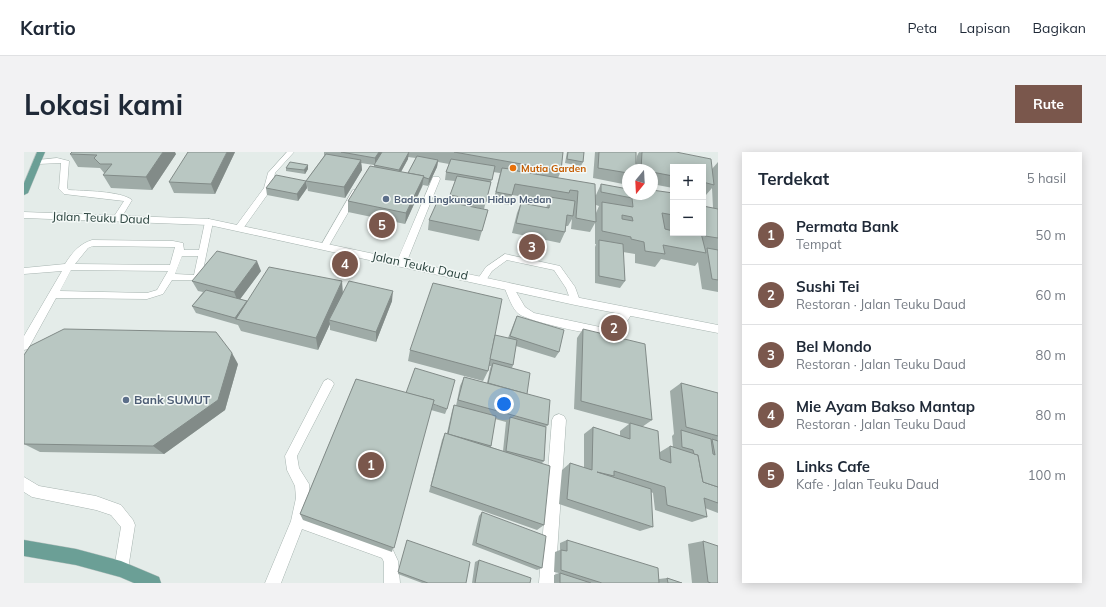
<!DOCTYPE html>
<html lang="id">
<head>
<meta charset="utf-8">
<style>
  :root { --surface:#fff; --page:#f2f2f3; --text:#1f2937; --muted:#747a83; --line:#e0e1e3; --accent:#7a574c }
  body { margin:0; font-family:Mulish,sans-serif; background:var(--page); color:var(--text) }
  .controls { position:absolute; right:12px; top:12px; display:grid; overflow:hidden; border-radius:0px; box-shadow:0 2px 10px #0003 }
  .controls button { width:36px; height:36px; display:grid; place-items:center; padding:0; border:0; border-bottom:1px solid var(--line); background:var(--surface); color:var(--text); font:20px sans-serif }
  .compass { position:absolute; left:598px; top:12px; width:36px; height:36px; border-radius:50%; background:var(--surface); box-shadow:0 2px 10px #0003; rotate:198deg }
  .you { position:absolute; left:480px; top:252px; width:14px; height:14px; margin:-10px; border:3px solid #fff; border-radius:50%; background:#1a73e8; box-shadow:0 0 0 6px #1a73e833 }
  .badge { display:grid; place-items:center; width:26px; height:26px; border-radius:50%; background:var(--accent); color:#fff; font-size:13px; font-weight:700 }
  .pin { position:absolute; translate:-50% -50%; border:2px solid #fff; box-shadow:0 1px 4px #0006 }
  .list { margin:0; padding:0; list-style:none }
  h2 { display:flex; justify-content:space-between; align-items:center; height:52px; margin:0; padding:0 16px; font-size:17px }
  h2 small { font-size:13px; font-weight:400; color:var(--muted) }
  .list li { display:grid; grid-template-columns:26px 1fr auto; gap:12px; align-items:center; box-sizing:border-box; height:60px; padding:0 16px; border-top:1px solid var(--line) }
  .list b { display:block; font-size:15px; white-space:nowrap }
  .list p { margin:0; font-size:13px; white-space:nowrap; color:var(--muted) }
  .list em { font-size:13px; font-style:normal; color:var(--muted) }
  .map { position:relative; flex:none; width:694px; height:431px; overflow:hidden; border-radius:0px }
  header { display:flex; align-items:center; gap:24px; box-sizing:border-box; height:56px; padding:0 20px; background:var(--surface); border-bottom:1px solid var(--line) }
  header strong { font-size:19px }
  nav { display:flex; gap:22px; margin-inline-start:auto; font-size:14px }
  .intro { display:flex; align-items:center; justify-content:space-between; box-sizing:border-box; height:96px; padding:0 24px }
  h1 { margin:0; font-size:28px }
  .button { padding:10px 18px; border-radius:0px; background:var(--accent); color:#fff; font-size:14px; font-weight:700 }
  main { display:flex; gap:24px; padding:0 24px }
  aside { flex:1; background:var(--surface); border-radius:0px; box-shadow:0 2px 10px #0003 }
  .map>svg:first-child { display:block }
  .lines { fill:none; stroke-linecap:round; stroke-linejoin:round }
  .lane-casing { stroke:#a7b4b0; stroke-width:1 }
  .street-casing { stroke:#a7b4b0; stroke-width:1 }
  .primary-casing { stroke:#c2c9c7; stroke-width:1 }
  .lane { fill:#fff; fill-rule:evenodd }
  .street { fill:#fff; fill-rule:evenodd }
  .primary { fill:#6b9f96; fill-rule:evenodd }
  .wall { fill:#9faba7; fill-rule:evenodd }
  .shaded-wall { fill:#828b88 }
  .building { fill:#b9c7c2; stroke:#828b88; fill-rule:evenodd }
  .food-dot { fill:#e8710a; stroke:#f4f9f7; stroke-width:1.5 }
  .service-dot { fill:#5c6f8a; stroke:#f4f9f7; stroke-width:1.5 }
  .labels { text-anchor:middle; stroke-width:3; stroke-linejoin:round; paint-order:stroke }
  .far-food-label { font-size:10px; font-weight:bold; fill:#c56008; stroke:#f4f9f7; text-anchor:start }
  .far-service-label { font-size:10px; font-weight:bold; fill:#4e5e75; stroke:#f4f9f7; text-anchor:start }
  .street-label { font-size:12px; fill:#243d38; stroke:#f4f9f7 }
  .service-label { font-size:12px; font-weight:bold; fill:#4e5e75; stroke:#f4f9f7; text-anchor:start }
</style>
</head>
<body>
<header>
<strong>Kartio</strong>
<nav><a>Peta</a><a>Lapisan</a><a>Bagikan</a></nav>
</header>
<div class="intro"><h1>Lokasi kami</h1><a class="button">Rute</a></div>
<main>
<div class="map">
<svg width="694" height="431" viewBox="0 0 694 431">
  <rect width="100%" height="100%" fill="#e4ece9"/>
  <g class="lines">
    <defs>
      <g id="lane">
        <polygon points="263,0 270,0 251,21 248,36 218,78 212,78 211,76 212,74 240,36 244,21"/>
        <path d="M33 6 45 9 43 36 45 38C60 39 97 39 108 48L96 68H90L89 66 100 49 40 42 35 37 37 11 14 12 10 10 14 8Z"/>
        <polygon points="329,38 335,38 336,40 303,97 297,97 296,95"/>
        <path d="M185 67 189 70 177 128H148L139 142 123 147 32 146 4 197 0 198V184L38 119 0 122V116L41 112C48 101 55 92 68 88L149 89 159 91 160 98H175L181 70ZM69 94 149 95H151L146 113 51 112 64 96ZM158 104H174L170 123 151 122ZM47 118 144 119 133 138 123 141 36 139Z"/>
        <polygon points="481,102 536,114 551,135 556,149 554,152 548,152 542,136 530,118 483,108 468,119 461,130 455,130 453,128 462,115"/>
        <path d="M485 132 488 133 501 155 510 161 576 175 587 176 600 157H608L609 160 594 183C581 187 506 170 495 162 488 157 484 143 480 135Z"/>
        <polygon points="304,227 308,229 310,232 273,304 275,316 285,332 286,346 282,365 368,396 374,409 376,431 360,431 360,410 358,406 278,377 257,431 241,431 267,369 272,346 271,334 263,318 261,304 300,229"/>
        <polygon points="0,325 15,334 72,344 97,353 109,368 111,373 104,417 102,422 97,424 92,422 90,417 97,375 87,363 72,358 8,345 0,340"/>
      </g>
      <g id="street">
        <polygon points="409,25 415,25 416,27 383,109 551,145 694,173 694,181 551,153 185,73 0,66 0,60 185,67 374,107"/>
        <polygon points="535,262 540,264 542,268 531,431 515,431 528,268 530,264"/>
      </g>
      <g id="primary">
        <polygon points="13,0 21,0 4,41 0,43 0,31"/>
        <polygon points="0,388 52,397 97,409 135,425 137,431 110,431 96,425 52,413 0,404"/>
      </g>
    </defs>
    <use href="#lane" class="lane-casing"/>
    <use href="#street" class="street-casing"/>
    <use href="#primary" class="primary-casing"/>
    <use href="#lane" class="lane"/>
    <use href="#street" class="street"/>
    <use href="#primary" class="primary"/>
  </g>
  <g class="wall">
    <polygon points="211,0 191,42 150,41 145,30"/>
    <path d="M300 0H539L537 19 534 26 572 43 577 32 604 42 649 41V81H679V54L689 56 688 36 682 43 679 42V15H649V36L628 32V18H604V33L569 26 571 0H612V14L613 4 615 0H652L688 17 694 10V140L678 137 674 110 671 114 637 107 631 115 611 111V102L599 100 601 129 596 136 571 131V95L572 92H571V71L566 80 547 77 548 67 544 74H542L541 80 536 91 488 81 493 61 497 51 522 56 525 49 488 43 485 53 469 50 476 21 469 20 467 30 460 57 424 50 426 43 431 29 421 28 422 20 425 12 414 10 413 15 404 34 399 33 381 72 324 60V49L350 15V13L337 11 338 18 321 46 284 39 282 29 300 4ZM384 5 392 6 384 21 377 20 384 7ZM572 53 575 54 572 61Z"/>
    <polygon points="543,0 560,0 559,10 557,14 541,11"/>
    <polygon points="46,2 152,2 128,38 87,36 79,23 81,22 76,16 54,15"/>
    <polygon points="284,13 284,17 281,22 262,19 262,16"/>
    <polygon points="282,29 283,36 274,49 243,43 242,36"/>
    <polygon points="464,58 455,89 404,78 405,68"/>
    <polygon points="237,119 216,147 223,149 319,141 368,149 352,190 306,178 306,172 294,198 217,179 214,173 172,161 168,154 179,140 174,139 168,129"/>
    <path d="M493 164 535 200 531 206 492 194 489 213 488 216 503 242 524 273 522 275 520 309 518 311 520 373 513 378 405 340 418 288 421 281H423L428 259 430 253 432 254 436 234 440 225 463 231 466 217 467 214H465L464 219 459 229 384 209 386 198 470 186H484L490 171ZM471 267 482 270 479 299 467 295Z"/>
    <polygon points="559,177 628,268 618,275 636,300 646,294 649,295 648,284 650,282 646,239 657,231 694,241 694,361 681,356 683,365 668,370 631,358 629,341 627,340 629,375 616,379 535,352 538,318 546,311 560,316 560,282 569,275 596,284 596,279 605,272 550,257 553,186"/>
    <polygon points="214,212 201,258 140,302 16,300 0,292"/>
    <polygon points="332,227 423,257 421,262 407,258 368,400 279,368 276,362"/>
    <polygon points="458,360 518,416 513,418 448,393 455,364"/>
    <polygon points="383,388 442,431 398,431 374,422"/>
    <polygon points="543,388 635,427 643,426 658,431 530,431 530,423 535,421 530,420 531,400 536,398 536,391"/>
    <polygon points="679,389 694,431 668,431 664,392"/>
    <polygon points="455,408 506,431 448,431 451,410"/>
  </g>
  <g class="shaded-wall">
    <polygon points="139,0 151,0 152,2 128,38 122,25"/>
    <polygon points="203,0 211,0 191,42 187,32"/>
    <polygon points="355,0 359,0 351,14 351,6"/>
    <polygon points="385,0 384,7 374,25 375,18"/>
    <polygon points="337,8 338,18 321,46 320,35"/>
    <polygon points="414,8 413,15 404,34 405,27"/>
    <polygon points="284,13 284,17 281,22 280,18"/>
    <polygon points="400,24 398,34 381,72 382,61"/>
    <polygon points="282,29 283,36 274,49 273,42"/>
    <polygon points="233,109 237,119 214,150 210,140"/>
    <polygon points="318,129 319,142 305,168 306,172 294,198 292,186"/>
    <polygon points="369,139 368,149 352,190 352,180"/>
    <polygon points="223,149 212,168 211,166"/>
    <polygon points="208,201 214,212 201,258 140,302 129,294"/>
  </g>
  <g class="building">
    <polygon points="48,0 139,0 122,25 79,23 88,12 76,12 70,6 73,3 46,2"/>
    <polygon points="164,0 203,0 187,32 145,30"/>
    <polygon points="317,0 355,0 351,6"/>
    <polygon points="358,0 385,0 375,18 350,13"/>
    <polygon points="430,0 539,0 537,19"/>
    <polygon points="544,0 560,0 559,10 543,7"/>
    <polygon points="575,0 612,0 612,18 604,18 604,21 574,16"/>
    <polygon points="618,0 652,0 687,7 690,33 679,30 679,15 649,15 649,24 628,20 628,18 617,18"/>
    <polygon points="302,2 337,8 320,35 282,29"/>
    <polygon points="393,4 414,8 405,27 399,25 400,24 384,21"/>
    <polygon points="427,7 471,14 468,28 422,20"/>
    <polygon points="266,10 284,13 280,18 262,16"/>
    <polygon points="346,14 400,24 382,61 324,49"/>
    <polygon points="478,16 493,18 493,19 571,32 572,70 552,66 554,39 546,38 545,41 491,32 488,43 472,40"/>
    <polygon points="252,23 282,29 273,42 242,36"/>
    <polygon points="433,24 467,30 462,50 426,43"/>
    <path d="M577 32 604 37V42H628V38L649 41V63L638 61 641 77 649 79V81H677L682 101 639 93 641 102 621 99 620 90 607 87V85L578 79V50L609 55 608 46 577 40ZM598 63 608 65 609 69 598 67Z"/>
    <polygon points="526,45 551,49 549,64 543,63 541,80 492,71 497,51 525,56"/>
    <polygon points="414,48 464,58 458,79 405,68"/>
    <polygon points="679,54 694,57 694,86 681,84 679,73"/>
    <polygon points="575,88 599,92 601,129 575,124"/>
    <polygon points="683,96 694,98 694,128 688,127"/>
    <polygon points="193,99 233,109 210,140 168,129"/>
    <polygon points="245,115 318,129 292,186 212,167"/>
    <polygon points="325,129 369,139 352,180 305,168"/>
    <polygon points="409,131 478,147 464,219 386,198"/>
    <polygon points="182,138 223,149 211,166 168,154"/>
    <polygon points="493,164 540,178 535,200 486,184"/>
    <polygon points="40,177 192,180 208,201 194,248 129,294 0,292 0,203 6,194"/>
    <polygon points="559,177 621,192 628,268 557,249"/>
    <polygon points="471,183 493,188 489,213 466,207"/>
    <polygon points="469,211 506,221 503,242 464,231"/>
    <polygon points="391,216 431,228 423,257 409,252 410,248 382,241"/>
    <polygon points="440,225 526,248 524,273 434,248"/>
    <polygon points="332,227 410,248 370,396 276,362"/>
    <polygon points="657,231 694,241 694,284 662,275"/>
    <polygon points="430,253 472,264 467,294 424,282"/>
    <polygon points="486,265 522,275 520,309 482,299"/>
    <polygon points="606,271 634,279 636,307 647,311 646,294 674,303 679,330 694,335 694,351 680,346 683,365 643,353 641,335 590,319 590,324 573,320 627,337 629,375 543,347 546,311 568,318 569,275 606,287"/>
    <polygon points="657,278 687,287 689,302 691,303 688,287 694,289 694,335 679,330 674,303 670,302 669,298 658,295"/>
    <polygon points="421,281 526,314 520,373 407,334"/>
    <polygon points="458,360 522,384 518,416 452,391"/>
    <polygon points="383,388 446,410 442,431 404,431 374,420"/>
    <polygon points="543,388 634,416 635,431 578,431 537,418 537,398 543,399"/>
    <polygon points="679,389 694,394 694,431 687,431 684,430"/>
    <polygon points="455,408 507,426 506,431 451,431"/>
    <polygon points="536,421 567,431 536,431"/>
    <polygon points="643,426 658,431 644,431"/>
  </g>
  <circle class="food-dot" cx="489" cy="16" r="4"/>
  <g class="service-dot">
    <circle cx="362" cy="47" r="4"/>
    <circle cx="102" cy="248" r="4"/>
  </g>
  <g class="labels">
    <g class="far-food-label">
      <text x="497" y="20">Mutia Garden</text>
    </g>
    <g class="far-service-label">
      <text x="370" y="51">Badan Lingkungan Hidup Medan</text>
    </g>
    <g class="street-label">
      <text transform="translate(77 66) rotate(2)" y="4">Jalan Teuku Daud</text>
      <text transform="translate(396 114) rotate(12)" y="4">Jalan Teuku Daud</text>
    </g>
    <g class="service-label">
      <text x="110" y="252">Bank SUMUT</text>
    </g>
  </g>
</svg>
<div class="controls">
<button>+</button>
<button>−</button>
</div>
<svg class="compass" viewBox="-18 -18 36 36"><path d="M0-13l5 13h-10z" fill="#e53935"/><path d="M0 13l5-13h-10z" fill="#747a83"/></svg>
<div class="you"></div>
<div class="pin badge" style="left:347px;top:313px">1</div>
<div class="pin badge" style="left:590px;top:176px">2</div>
<div class="pin badge" style="left:508px;top:95px">3</div>
<div class="pin badge" style="left:321px;top:112px">4</div>
<div class="pin badge" style="left:358px;top:73px">5</div>
</div>
<aside>
<h2>Terdekat<small>5 hasil</small></h2>
<ul class="list">
<li><span class="badge">1</span><div><b>Permata Bank</b><p>Tempat</p></div><em>50 m</em></li>
<li><span class="badge">2</span><div><b>Sushi Tei</b><p>Restoran · Jalan Teuku Daud</p></div><em>60 m</em></li>
<li><span class="badge">3</span><div><b>Bel Mondo</b><p>Restoran · Jalan Teuku Daud</p></div><em>80 m</em></li>
<li><span class="badge">4</span><div><b>Mie Ayam Bakso Mantap</b><p>Restoran · Jalan Teuku Daud</p></div><em>80 m</em></li>
<li><span class="badge">5</span><div><b>Links Cafe</b><p>Kafe · Jalan Teuku Daud</p></div><em>100 m</em></li>
</ul>
</aside>
</main>
</body>
</html>
